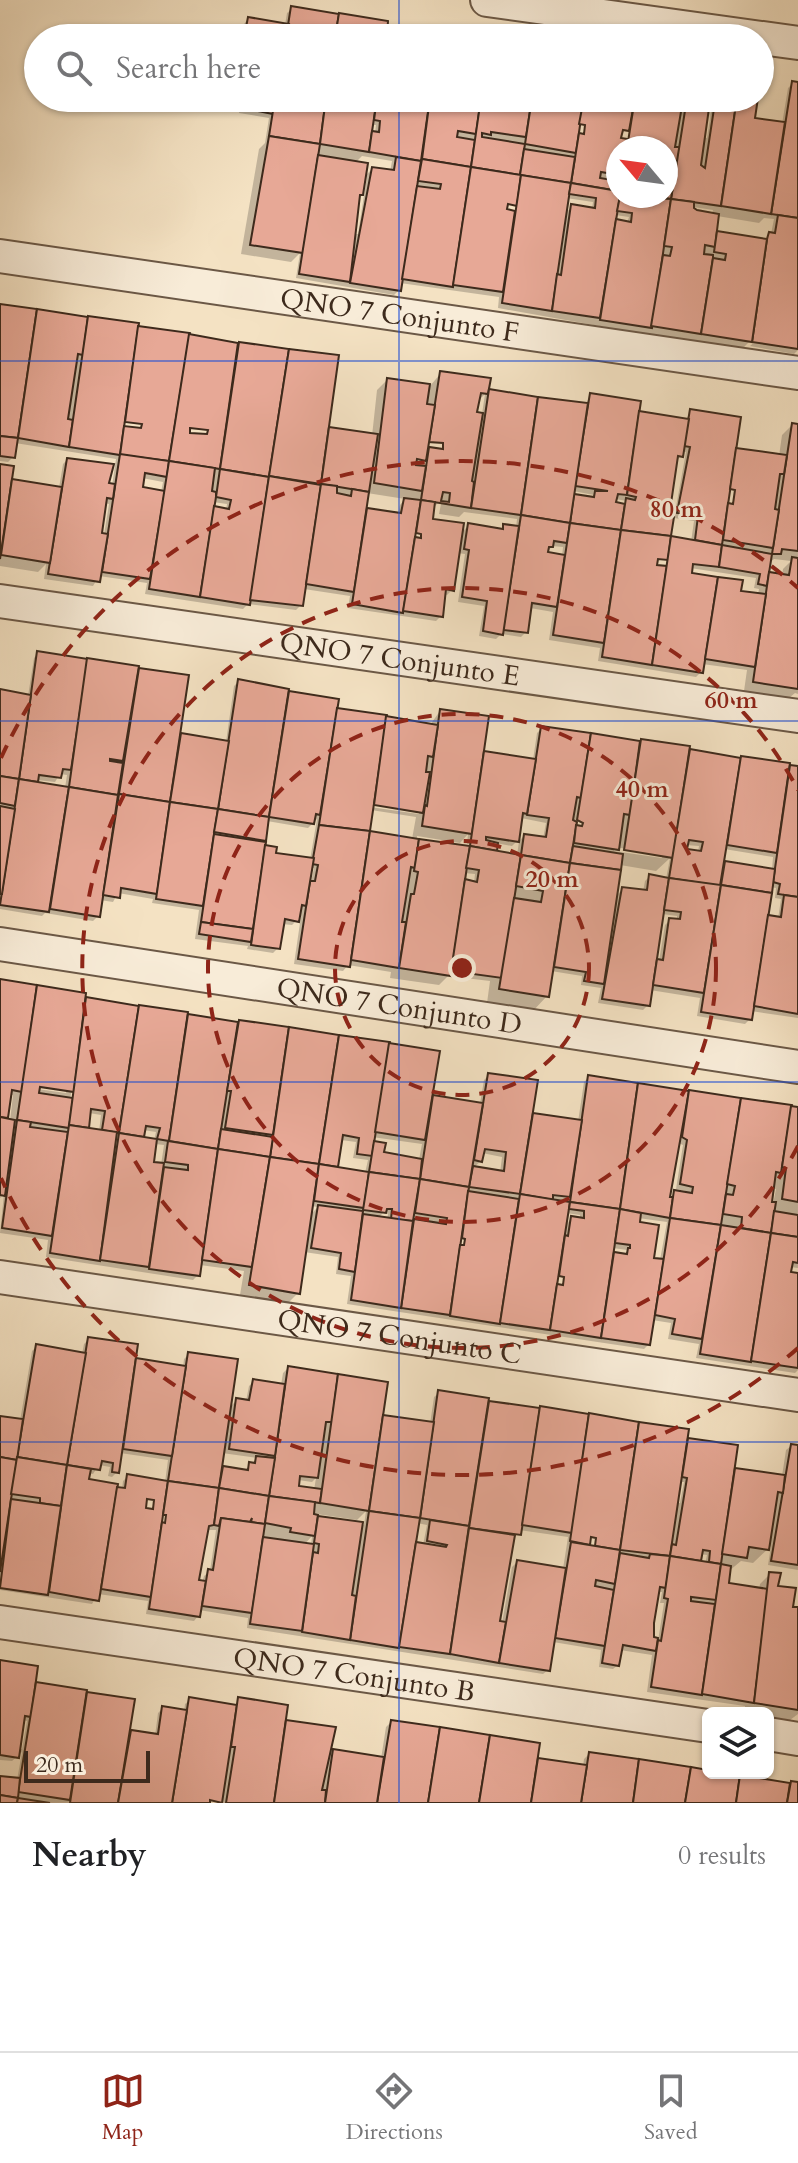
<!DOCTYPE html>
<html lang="en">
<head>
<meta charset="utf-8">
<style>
  :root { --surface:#fff; --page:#f6f6f6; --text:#202124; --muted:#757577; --line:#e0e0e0; --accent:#8f2418 }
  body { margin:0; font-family:Cardo,serif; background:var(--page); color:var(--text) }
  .controls { position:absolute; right:24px; bottom:24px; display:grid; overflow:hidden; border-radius:12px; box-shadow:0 2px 6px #0004 }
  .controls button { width:72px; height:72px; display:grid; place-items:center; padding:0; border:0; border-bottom:2px solid var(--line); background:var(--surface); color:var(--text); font:40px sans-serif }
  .compass { position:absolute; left:606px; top:136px; width:72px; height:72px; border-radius:50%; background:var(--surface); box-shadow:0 2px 6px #0004; rotate:299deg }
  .scale { position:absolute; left:24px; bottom:20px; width:126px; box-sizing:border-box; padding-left:8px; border:4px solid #3d2a1c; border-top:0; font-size:22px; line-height:28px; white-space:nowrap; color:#3d2a1c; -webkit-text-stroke:6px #f8ecd8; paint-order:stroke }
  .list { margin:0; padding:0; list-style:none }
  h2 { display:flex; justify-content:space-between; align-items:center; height:104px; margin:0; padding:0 32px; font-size:34px }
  h2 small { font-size:26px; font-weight:400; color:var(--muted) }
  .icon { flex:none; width:44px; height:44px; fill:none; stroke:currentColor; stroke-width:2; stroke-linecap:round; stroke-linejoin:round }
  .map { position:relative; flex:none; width:798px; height:1803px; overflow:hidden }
  .search { position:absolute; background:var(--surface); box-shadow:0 2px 6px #0004; left:24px; right:24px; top:24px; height:88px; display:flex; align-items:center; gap:20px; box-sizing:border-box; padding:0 28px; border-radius:44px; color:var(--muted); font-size:30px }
  .sheet { height:248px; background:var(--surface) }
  nav { display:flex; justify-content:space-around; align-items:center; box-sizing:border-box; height:112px; border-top:2px solid var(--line); background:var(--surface); font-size:22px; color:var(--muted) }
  nav a { display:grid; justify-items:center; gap:4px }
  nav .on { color:var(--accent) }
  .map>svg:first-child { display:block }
  .shadow { fill:#0003; fill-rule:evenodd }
  .building { fill:#e7a896; stroke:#3d2a1c; stroke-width:2; fill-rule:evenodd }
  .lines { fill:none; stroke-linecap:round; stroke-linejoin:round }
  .minor-casing { stroke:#6b5846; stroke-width:36 }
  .minor { stroke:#f8ecd8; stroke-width:32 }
  .grid { fill:none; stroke:#1d4ed8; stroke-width:2; stroke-opacity:0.55 }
  .ring { fill:none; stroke:#8f2418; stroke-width:4; stroke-dasharray:14 10 }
  .labels { text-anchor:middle; stroke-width:6; stroke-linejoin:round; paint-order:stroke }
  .street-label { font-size:28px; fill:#3d2a1c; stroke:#f8ecd8 }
  .centre { fill:#8f2418; stroke:#f8ecd8; stroke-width:4 }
  .ring-label { font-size:24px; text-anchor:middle; font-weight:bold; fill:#8f2418; stroke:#f8ecd8; stroke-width:6; stroke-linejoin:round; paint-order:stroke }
</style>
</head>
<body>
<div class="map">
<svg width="798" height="1803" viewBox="0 0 798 1803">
  <rect width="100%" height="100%" fill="#f4e2c3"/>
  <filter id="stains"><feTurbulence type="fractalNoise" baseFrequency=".0025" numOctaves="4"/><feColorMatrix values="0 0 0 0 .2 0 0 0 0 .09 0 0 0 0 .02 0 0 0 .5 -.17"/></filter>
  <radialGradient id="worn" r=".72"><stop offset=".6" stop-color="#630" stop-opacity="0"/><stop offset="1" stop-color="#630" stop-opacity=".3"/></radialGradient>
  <g class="shadow">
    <polygon points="292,9 386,22 384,37 391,38 241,38 244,24 248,19 285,25 287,13"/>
    <path d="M793 83 798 84V350L794 354 750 346 757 340H751L740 351 498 308 499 297 400 283 399 290 394 295 296 278 300 253 291 262 241 254 259 149 265 143 269 118 239 113 241 98H756L753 119 782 124 788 88ZM707 106H712L707 138 703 137ZM578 122 588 124 586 136 576 135ZM371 125H376L375 133 370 132ZM621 128 632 129 630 141 619 140ZM618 148H666V168L673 169 672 174 666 173V196H618ZM362 156 392 161 390 172 372 169 365 176H367L358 234H352L355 163ZM566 198 593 202 592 209 572 207 564 214ZM506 202 519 204 517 213 505 211ZM687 206 713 210 712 214 696 211ZM615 215 629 217 627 223 614 221ZM717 216 759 223 764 218 774 219 771 234 764 241 714 233Z"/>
    <path d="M0 306 290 351 326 433 330 429 372 436 377 390 387 380 430 386 441 373 486 391 585 405 591 395 637 413 685 421 691 411 734 450 779 456 782 435 792 425 798 426V694L795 693 789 698 744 691 747 670 702 664 701 672 696 677 598 661 600 648 549 640 553 612 530 608 526 632 521 637 501 634 496 639 479 636 484 606 458 602 465 554 457 553 452 590 447 595 443 594 441 616 436 621 348 608 350 596 304 589 301 605 296 610 248 604 243 609 145 594 147 583 99 576 93 586 44 579 46 564 38 572 0 566V466L10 481 59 488 63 464 67 460 112 486 116 459 15 443 13 457 8 462 0 461ZM485 394 482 414 475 413 477 402ZM124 419 145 422 143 431 122 428ZM188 426 210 428 209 437 188 435ZM427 440 446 442 445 451 427 449ZM682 451 686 452 674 518 694 521 691 542 669 538 667 518 676 461 681 456ZM415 457 429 460 428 469 414 467ZM142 478 163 482 161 492 140 489ZM729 487 737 489 735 506 726 504ZM573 491 594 495 590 499 572 496ZM367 493 405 499 400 505 398 515 364 510ZM442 499 439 514 459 517 464 512 517 519 516 528 504 526 499 531 469 525 460 534 431 521 432 509ZM615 499 627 501 622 505 614 504ZM213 502 227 504 226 510 211 508ZM104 503 109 504 104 535H100ZM414 531 424 532 422 540 413 539ZM552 546 563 547 562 557 546 554ZM656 556 670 558 668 569 655 567ZM774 559 791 561 783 569 782 576 767 574 769 563ZM690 568 756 578 754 588 759 589 758 595 739 592 690 574Z"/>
    <path d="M38 653 187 677 178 734 226 742 234 686 239 681 336 701 335 709 430 725 440 711 481 757 485 753 533 760 537 733 542 728 639 742 641 741 687 756 691 752 798 768V1018L751 1011 750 1019 745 1024 697 1016 700 998 650 990 648 1005 643 1010 598 1003 601 988 581 985 582 976 551 971 547 996 533 1011 487 1003 490 981 448 976 439 985 390 978 391 972 348 965 343 971 294 964 301 916 292 925 282 924 278 948 273 953 247 949 248 946 195 939 199 910 152 903 153 899 118 893 113 902 100 900 98 916 93 921 45 913 42 916 0 909V691L28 696 34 658ZM108 756 126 759 124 765 107 763ZM60 774 67 775 65 788 36 783 37 780 55 782ZM364 802 419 810V814L363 806ZM371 810 416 817 412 839 367 833ZM521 818 546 823 543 839 524 836 519 841 517 856 494 853 496 843 512 846 517 841ZM317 819 310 860 273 855 260 843 264 840 267 821 308 828ZM576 820 585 821 584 829 573 827ZM468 834 467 844H471L470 848 417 840V836L460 843ZM686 845 699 846 698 852 685 851ZM614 847 662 854V858L614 851ZM724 849 773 857 772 870 722 863ZM670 858 666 879 650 876 645 881 643 892 623 889 615 897 620 865 656 871ZM310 868H314L311 882H308ZM464 873 475 874 474 883 462 885ZM770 887 776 888 775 898 781 899 778 919 766 917ZM662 914 677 916V921L670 920 665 925 659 961 654 960Z"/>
    <path d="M0 981 83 1003 87 999 437 1053 431 1096 480 1104 484 1080 489 1075 531 1114 578 1122 584 1082 589 1077 798 1108V1268L790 1267 789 1274 798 1275V1370L795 1373 696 1358 699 1344 668 1339 671 1323 652 1320 649 1344 644 1349 347 1304 351 1276 336 1274 338 1257 304 1252 298 1293 288 1303 240 1295 244 1271 200 1265 198 1275 193 1280 46 1257 48 1240 0 1233 4 1194 0 1198ZM73 1082 74 1100H70ZM30 1084 66 1089V1093L30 1088ZM9 1095H13L10 1121 5 1120ZM89 1113 101 1115 99 1132 86 1130ZM143 1130 156 1132 154 1141 142 1139ZM372 1137 422 1144 419 1160 382 1154 371 1143ZM341 1140 356 1142 353 1158 368 1160 365 1173 336 1169ZM676 1142 683 1145 676 1189 686 1191V1194L675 1193 668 1200ZM155 1144 164 1145 161 1165 152 1163ZM482 1153 502 1157 500 1173 473 1168 481 1161ZM772 1188 776 1189 773 1204 769 1203ZM311 1206 318 1207 310 1215ZM383 1213 388 1214 387 1220 377 1219ZM566 1213 580 1215V1219L572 1218 564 1226ZM638 1218 667 1222 660 1260 652 1259ZM460 1236 467 1237 466 1248 458 1247ZM613 1248 627 1250 625 1255 612 1253ZM557 1274 566 1276 564 1287 555 1286Z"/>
    <path d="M89 1339 134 1360 183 1368 184 1359 189 1354 229 1408 237 1400 246 1401 249 1386 254 1381 281 1385 283 1373 288 1368 379 1432 430 1424 434 1397 439 1393 486 1402 589 1415 686 1440 735 1447 731 1474 735 1470 782 1476 786 1450 791 1446 798 1447V1581V1570L768 1565 771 1546 753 1563 741 1561 729 1571 727 1585 759 1590 760 1584 770 1574 776 1588 791 1608 798 1609V1714L790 1720 768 1716V1713L745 1712V1706L647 1692 652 1655 620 1650 618 1665 613 1669 599 1667 601 1650 553 1642 548 1670 543 1674 247 1628 248 1618 199 1610 198 1616 194 1621 146 1614 148 1601 98 1594 92 1604 0 1590V1418L20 1421 32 1351 37 1346 82 1354 84 1344ZM120 1453 168 1460 165 1482 128 1476 123 1481 122 1490 86 1480 88 1473 93 1474 99 1465 110 1467 108 1476 112 1477 117 1472ZM222 1453 257 1458 244 1471 220 1467ZM316 1478 314 1490 297 1487 298 1480 312 1482ZM679 1482H684L680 1503H676ZM146 1496 157 1499 154 1512 144 1510ZM366 1511 364 1525 319 1518 315 1522 316 1514 357 1520ZM161 1513H168L167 1525 160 1524ZM417 1523 427 1525 423 1545 414 1544ZM206 1530H216L210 1571 204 1576 202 1583 197 1582ZM519 1530 568 1537 563 1569 517 1562 512 1567 502 1623H498L514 1539ZM589 1535 599 1536 597 1548 588 1547ZM312 1536 311 1546 304 1545ZM700 1554 707 1555 705 1564 699 1563ZM658 1592H662L660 1603H664L658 1641 652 1638Z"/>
    <path d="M0 1663 34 1684 133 1701 127 1736 131 1732 155 1736 158 1713 163 1708 184 1712 185 1704 190 1700 234 1707 239 1700 284 1722 333 1729 330 1750 381 1759 386 1727 391 1722 536 1759 583 1767 584 1759 589 1754 798 1784V1803H218L219 1799 209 1798 208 1803H0V1778L17 1780 22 1752 12 1761 0 1760ZM23 1720 27 1721 22 1749H18Z"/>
  </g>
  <g class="building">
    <polygon points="291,6 339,14 335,38 286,38"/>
    <polygon points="339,13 388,21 387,35 379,38 335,38"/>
    <polygon points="248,17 289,24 286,38 244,38"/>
    <polygon points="441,28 491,36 490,38 439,38"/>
    <polygon points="792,81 798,82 798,218 771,214"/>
    <polygon points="244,98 275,98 273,114 243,108"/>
    <polygon points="275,98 326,98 320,144 269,136"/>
    <polygon points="326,98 377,98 369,152 320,144"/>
    <polygon points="377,98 430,98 421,161 369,152 372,131 379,132 380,121 374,120"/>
    <polygon points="430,98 481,98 476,134 458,131 457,137 475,140 471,167 422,159"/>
    <polygon points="481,98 532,98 526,137 491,132 491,135 482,133 482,137 525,144 520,175 471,167"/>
    <polygon points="532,98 584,98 576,153 525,144"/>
    <polygon points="584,98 635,98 629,131 623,130 621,138 628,139 627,148 618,148 618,175 601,172 600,178 618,181 618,191 571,183 579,133 584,134 585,125 579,124"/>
    <polygon points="635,98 687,98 686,101 683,100 675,147 680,147 677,164 666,163 666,148 627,148"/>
    <path d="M687 98H737L721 206 671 199ZM710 101 715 102 705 168 701 165Z"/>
    <polygon points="737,98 758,98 755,118 785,122 771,214 721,206"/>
    <polygon points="269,136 320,144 303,253 250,245"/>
    <polygon points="524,149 575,157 571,183 520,175"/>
    <polygon points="318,155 368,163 363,195 360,195 350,282 299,274"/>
    <polygon points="396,157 421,161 401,291 350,283 372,167 394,170"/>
    <polygon points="422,159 471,167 453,287 402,279 417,186 440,189 441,184 418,181"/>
    <polygon points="471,167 521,175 517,206 508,204 507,209 515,211 503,292 453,285"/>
    <polygon points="666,171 675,173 671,199 653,196 666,196"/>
    <polygon points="521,175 571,183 552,311 502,303"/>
    <polygon points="571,183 618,191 620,196 600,318 552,311 557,274 561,275 571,204 595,208 596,198 569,194"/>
    <polygon points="620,196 671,199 652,328 600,320 616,219 631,222 632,213 617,211"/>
    <polygon points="671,199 694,202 694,208 697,210 719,214 715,247 705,245 704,254 713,255 713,258 701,334 651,326 663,255 670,256 672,247 664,246"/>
    <polygon points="778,215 798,218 798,349 752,342 767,239 769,232 775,233"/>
    <polygon points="717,231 767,239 752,342 701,334 713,258 725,260 726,254 714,252"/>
    <polygon points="0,304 37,309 18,438 0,436"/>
    <polygon points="37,309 88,317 83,355 78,354 68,419 73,420 69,447 18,438"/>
    <polygon points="88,316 139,323 120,455 69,447"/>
    <polygon points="138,326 190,333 169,461 120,455 124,426 141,428 142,424 125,422"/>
    <path d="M189 334 238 343 220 469 169 461ZM190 428 208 430 207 434 190 433Z"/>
    <polygon points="239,342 289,349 269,477 220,469"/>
    <polygon points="289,349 339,355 321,484 269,476"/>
    <path d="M440 371 491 378 488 394 481 393 477 412 483 413 472 481 474 482 471 508 421 500 429 447 443 449V443L429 442ZM443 492 450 493 449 502 441 501Z"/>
    <polygon points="387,378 430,384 427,404 435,405 426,461 417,459 416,465 426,466 422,491 374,483"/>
    <polygon points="489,389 538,397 521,515 471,508"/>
    <polygon points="590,393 641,401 627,495 618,494 616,502 625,504 621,530 570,523 574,494 594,497 595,491 608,491 575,486"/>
    <polygon points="538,397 588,403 570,523 521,515"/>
    <polygon points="690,409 741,417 722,545 695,540 698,516 677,513 690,447 684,446"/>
    <polygon points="639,411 689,419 683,457 678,456 669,517 674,517 671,536 621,530 626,498 635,500 636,497 627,495"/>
    <polygon points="792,423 798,424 798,551 782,549 781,554 772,554"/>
    <polygon points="329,427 378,434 369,492 321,484"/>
    <polygon points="0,436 18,438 15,458 0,456"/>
    <polygon points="736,448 787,455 784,474 780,474 775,509 779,510 773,548 723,540 728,503 733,504 735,490 730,489"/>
    <polygon points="120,454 169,461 167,477 145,473 143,487 165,491 150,579 102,572"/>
    <polygon points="67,458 114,464 109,483 115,484 113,499 107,498 102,533 108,534 100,582 48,574"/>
    <polygon points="169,461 215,468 212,491 216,492 216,497 200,597 149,589"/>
    <polygon points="0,464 14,466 0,559"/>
    <polygon points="220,469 269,477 250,605 200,597 214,506 229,509 231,500 216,497"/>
    <polygon points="269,476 321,485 303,606 250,600"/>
    <polygon points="12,479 62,487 50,563 1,555"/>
    <polygon points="321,484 337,486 337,493 351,496 352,489 369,492 354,592 306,584"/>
    <polygon points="404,498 421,500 403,613 352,604 367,508 401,513"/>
    <polygon points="421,500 435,502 433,519 464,523 454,591 446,589 443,617 403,611 415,537 421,538 421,534 416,533"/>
    <polygon points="521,515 570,523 567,543 554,541 553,547 549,547 548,552 565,555 557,607 532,603 528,633 503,630"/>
    <polygon points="468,523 503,529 503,524 519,526 503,635 483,631 487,601 462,597 469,550 464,549"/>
    <polygon points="570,523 621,530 604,643 553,635"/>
    <polygon points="621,530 671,536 668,560 658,559 657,565 667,566 652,665 602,657"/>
    <polygon points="671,536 722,545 719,567 693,564 692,573 718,577 703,673 652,665"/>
    <polygon points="722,545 772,554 767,586 758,584 760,574 719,567"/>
    <polygon points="792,557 798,558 798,689 753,682 769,572 789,575"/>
    <polygon points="718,577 743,580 741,591 766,594 755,667 705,659"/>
    <polygon points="37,651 88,659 71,770 63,769 61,778 39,775 38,782 19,779"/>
    <polygon points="87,658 139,666 123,761 110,759 110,761 123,763 118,795 69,787"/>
    <polygon points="139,668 189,675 170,802 119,794"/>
    <polygon points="238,679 289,689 269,817 218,809"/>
    <polygon points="0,689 31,695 19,779 0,776"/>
    <polygon points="289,691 339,699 320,815 316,814 314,824 269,817"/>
    <polygon points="337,708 387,715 370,831 319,825"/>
    <polygon points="440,709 489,716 472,834 422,826 425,805 427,806"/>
    <polygon points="386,716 438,725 433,757 428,756 426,772 430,772 423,813 374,805"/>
    <polygon points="541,726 591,733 581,798 577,797 573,820 577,822 570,863 521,855 524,834 546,837 549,818 527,815"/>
    <polygon points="181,733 229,741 218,809 170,802"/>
    <polygon points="591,733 640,741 630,815 624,814 619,850 574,843 576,825 582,826 583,823 577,820"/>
    <polygon points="641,739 690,746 673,858 624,850"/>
    <path d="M690 749 741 758 720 886 669 878ZM689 840 703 842 701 851 687 849Z"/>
    <polygon points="484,751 536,759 527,814 523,813 519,842 486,837 486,840 498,843 497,851 470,846"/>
    <polygon points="741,756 790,763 777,853 727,845"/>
    <polygon points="790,765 798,766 798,897 778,894 780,884 773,882"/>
    <polygon points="0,776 19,779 15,806 0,803"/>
    <polygon points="19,779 69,787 49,912 0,905"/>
    <polygon points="69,787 118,795 100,917 50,909"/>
    <polygon points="119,794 170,802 157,894 121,888 120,898 103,895"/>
    <polygon points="170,802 218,809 203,906 156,899"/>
    <polygon points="0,806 15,809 2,894 0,894"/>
    <polygon points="218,809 269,817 266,841 214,832"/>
    <polygon points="319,825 370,831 350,967 298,959 310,881 315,881 318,865 312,864"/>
    <polygon points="370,831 419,839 415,868 411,867 402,922 406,922 399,968 351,960"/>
    <polygon points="214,834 266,842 253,929 201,922"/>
    <polygon points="419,839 470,846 451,976 399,968 411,894 414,894 418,872 414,871"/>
    <polygon points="265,845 277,847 276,853 314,858 306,906 302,905 299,922 285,919 280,949 251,945"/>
    <polygon points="470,846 521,855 502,978 451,971 465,879 477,882 479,870 466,868"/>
    <polygon points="573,846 623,854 621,870 570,863"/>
    <polygon points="521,855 570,863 549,997 499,989 514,898 541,902 543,891 516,886"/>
    <polygon points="725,861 775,869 772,893 721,885"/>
    <polygon points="570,863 621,870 604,984 584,981 586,972 554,967"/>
    <polygon points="649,874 669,878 650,1006 602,999 622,887 647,890"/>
    <polygon points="669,878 721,885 704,993 653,985 657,959 663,960 669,918 680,919 681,912 664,910"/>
    <polygon points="721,885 772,893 752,1020 701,1012"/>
    <polygon points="784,895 798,897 798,1014 754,1006 768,915 781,917"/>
    <polygon points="201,922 253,929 251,942 199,934"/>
    <polygon points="0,979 37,985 22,1092 12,1090 8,1118 0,1117"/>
    <polygon points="37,985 86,993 74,1092 40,1087 39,1093 73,1098 69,1128 17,1120"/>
    <polygon points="86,997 139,1006 119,1133 102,1130 105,1111 91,1109 89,1128 69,1125"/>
    <polygon points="139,1005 188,1012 169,1141 157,1139 160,1128 146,1126 144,1137 119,1133"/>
    <polygon points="188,1014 238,1022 218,1149 169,1141"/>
    <polygon points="239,1020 289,1027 273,1135 225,1128 231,1091 227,1091"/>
    <polygon points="289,1027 339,1035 319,1164 270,1157"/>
    <polygon points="339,1035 390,1042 372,1156 357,1154 359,1138 343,1135 338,1167 319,1164"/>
    <polygon points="389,1043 440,1051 425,1140 375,1132"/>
    <polygon points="488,1073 538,1080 520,1194 469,1187 473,1166 504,1171 506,1152 485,1149 482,1162 474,1160"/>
    <polygon points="588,1075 638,1083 620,1209 570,1202"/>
    <polygon points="638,1083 689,1091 670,1197 673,1197 670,1218 620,1209"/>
    <polygon points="689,1090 741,1098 721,1225 670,1218 674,1190 692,1193 693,1187 680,1184 687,1140 682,1137"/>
    <polygon points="433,1095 483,1103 469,1187 420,1179"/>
    <polygon points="741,1098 792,1105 781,1173 776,1172 772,1202 776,1202 771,1233 741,1228 742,1217 723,1214 726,1194 733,1195 735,1186 727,1184"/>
    <polygon points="791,1106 798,1107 798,1202 782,1199 786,1168 782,1167"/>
    <polygon points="533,1113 582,1120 570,1197 553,1195 553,1200 520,1194"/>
    <polygon points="0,1117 15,1120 5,1196 0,1195"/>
    <polygon points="17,1120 31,1122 30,1127 68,1132 52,1236 2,1228"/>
    <polygon points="69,1125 117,1132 100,1261 50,1253"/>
    <polygon points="221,1129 273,1137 270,1157 218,1149"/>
    <polygon points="119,1133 157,1139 154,1162 164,1163 149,1267 100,1260"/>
    <polygon points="168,1141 218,1149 200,1276 149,1269 164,1167 188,1170 188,1165 165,1162"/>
    <polygon points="374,1141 386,1143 384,1152 422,1159 420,1179 369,1172"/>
    <polygon points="218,1149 270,1157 252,1267 202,1260"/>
    <polygon points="270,1157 319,1164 300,1294 249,1285"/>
    <polygon points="319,1164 369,1172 364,1208 314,1201"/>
    <polygon points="369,1172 420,1179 413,1221 391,1219 392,1209 387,1209 386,1213 363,1210"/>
    <polygon points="420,1179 469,1187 450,1315 401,1308 414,1219 446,1224 447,1218 415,1213"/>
    <polygon points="468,1191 519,1199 500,1324 450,1316 460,1245 464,1245 465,1239 462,1238"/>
    <polygon points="520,1194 570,1202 550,1330 500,1323"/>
    <polygon points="570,1202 620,1209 601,1338 550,1330 557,1284 563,1285 564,1277 559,1276 565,1235 568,1236 571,1216 584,1218 584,1211 569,1209"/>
    <polygon points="318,1205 363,1211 355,1272 339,1269 341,1253 311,1248"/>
    <polygon points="620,1209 641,1213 640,1222 659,1225 654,1258 664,1259 650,1345 601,1338 614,1252 627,1254 628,1248 630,1248 630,1245 615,1243"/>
    <polygon points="774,1211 798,1215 798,1237 771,1233"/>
    <polygon points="363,1214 413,1221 401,1308 351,1300"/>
    <polygon points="670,1218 721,1225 702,1339 672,1334 675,1319 655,1315"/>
    <polygon points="721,1225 771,1233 751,1362 700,1354"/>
    <polygon points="771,1233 798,1237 798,1263 793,1262 791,1272 798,1273 798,1368 751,1361"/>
    <polygon points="88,1337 138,1344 119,1473 112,1472 113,1463 102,1461 100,1470 67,1465"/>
    <polygon points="36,1344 86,1353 67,1465 17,1457"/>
    <polygon points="188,1352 238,1359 219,1488 168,1481"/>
    <polygon points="136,1358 186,1366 172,1456 123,1449"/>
    <polygon points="288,1366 338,1374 332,1422 326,1422 318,1478 300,1476 299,1486 322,1489 320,1503 269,1496"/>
    <polygon points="338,1374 388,1382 369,1511 320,1503"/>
    <polygon points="253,1379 285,1384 275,1456 229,1449 236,1398 249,1400"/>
    <polygon points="438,1390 489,1398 469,1526 420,1518"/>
    <polygon points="489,1401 540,1408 521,1535 469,1528"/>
    <polygon points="540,1406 589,1414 572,1533 522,1525"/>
    <polygon points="589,1413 639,1422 620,1550 595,1546 596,1538 591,1537 590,1545 570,1541"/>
    <polygon points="383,1415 434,1422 420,1518 369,1511"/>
    <polygon points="0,1416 23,1419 17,1460 0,1457"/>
    <polygon points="639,1422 689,1429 670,1556 620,1550"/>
    <polygon points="688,1438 738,1445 721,1564 709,1562 710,1551 703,1550 701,1561 670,1556 672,1544 676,1545 687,1478 682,1477"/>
    <polygon points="791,1444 798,1445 798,1565 771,1561"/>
    <polygon points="256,1456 275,1458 269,1496 219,1488 223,1466 248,1470 249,1462 255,1463"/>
    <polygon points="0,1457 17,1460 0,1572"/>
    <polygon points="17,1457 67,1465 61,1506 40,1503 40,1498 11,1494"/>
    <polygon points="67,1465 91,1469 89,1479 118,1484 99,1601 49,1592"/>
    <polygon points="735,1468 785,1475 783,1493 778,1492 769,1550 749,1547 747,1558 722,1554"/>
    <path d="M127 1474 168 1481 151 1597 101 1589 117 1487 125 1488ZM147 1499 154 1500 153 1509 146 1508Z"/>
    <polygon points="168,1481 219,1488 214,1525 209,1526 199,1580 206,1581 200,1617 149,1609 162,1522 165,1523 166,1515 163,1515"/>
    <polygon points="219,1488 269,1496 265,1524 251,1522 252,1518 250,1522 221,1518 219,1526 214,1525"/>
    <polygon points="269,1496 315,1502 314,1514 318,1515 315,1536 290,1532 291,1528 265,1523"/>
    <polygon points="11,1499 61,1506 48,1595 0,1588"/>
    <polygon points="369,1511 420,1518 399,1648 350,1640"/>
    <polygon points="318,1516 363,1522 352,1595 356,1596 350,1640 302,1632 313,1552 318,1553 319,1544 314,1543"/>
    <polygon points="221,1518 265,1524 252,1613 202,1606 208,1569 213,1570"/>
    <polygon points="430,1520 469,1526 450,1654 399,1647 416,1542 446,1547 447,1545 427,1541"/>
    <polygon points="469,1528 515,1535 500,1621 506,1622 499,1663 450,1654"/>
    <polygon points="263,1537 314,1544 302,1631 250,1624"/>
    <polygon points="571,1542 620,1550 615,1584 596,1580 595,1586 614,1590 605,1646 555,1638"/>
    <polygon points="620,1553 649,1558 650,1554 670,1556 666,1588 660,1587 654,1623 654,1637 658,1638 656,1651 623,1645 619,1666 602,1663"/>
    <polygon points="670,1556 721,1564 716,1600 691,1597 691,1601 715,1604 702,1695 651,1687 658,1640 661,1641 668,1599 664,1598"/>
    <polygon points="517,1560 566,1568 550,1671 499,1663"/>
    <polygon points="721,1564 731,1566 729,1583 768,1589 754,1703 702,1694"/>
    <polygon points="769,1572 781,1573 778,1586 796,1588 793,1607 798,1607 798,1710 754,1703"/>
    <polygon points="0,1660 38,1666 31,1717 25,1716 19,1758 0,1755"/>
    <polygon points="36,1682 87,1690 70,1800 18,1792"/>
    <polygon points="87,1692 135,1699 118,1803 70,1803"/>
    <polygon points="189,1697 237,1705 222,1803 210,1800 210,1803 172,1803"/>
    <polygon points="238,1697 288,1705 274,1803 226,1803 235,1747 231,1747"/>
    <polygon points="162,1706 187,1710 172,1803 118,1803 131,1730 158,1734"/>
    <polygon points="286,1720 336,1727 322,1790 326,1790 325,1803 274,1803"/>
    <polygon points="391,1720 440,1727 428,1803 377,1803"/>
    <polygon points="440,1727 490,1735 479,1803 428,1803"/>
    <polygon points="490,1735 540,1743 531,1803 479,1803"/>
    <polygon points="333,1749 384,1757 377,1803 325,1803"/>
    <polygon points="589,1752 639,1759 633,1803 581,1803"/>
    <polygon points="538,1758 587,1765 581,1803 531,1803"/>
    <polygon points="639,1759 691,1767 685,1803 633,1803"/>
    <polygon points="691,1767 708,1770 708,1773 740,1775 736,1803 685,1803"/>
    <polygon points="740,1775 790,1783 787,1803 736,1803"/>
    <polygon points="0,1776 20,1778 18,1798 0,1795"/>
    <polygon points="791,1781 798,1782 798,1803 787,1803"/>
    <polygon points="0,1795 18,1798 17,1803 0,1803"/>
    <polygon points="18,1798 50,1803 17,1803"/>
  </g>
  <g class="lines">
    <defs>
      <g id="minor">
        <polyline points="487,0 798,43"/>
        <path id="s1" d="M0 256 798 373"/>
        <path id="s2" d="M0 601 798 716"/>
        <path id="s3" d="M0 944 798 1067"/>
        <path id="s4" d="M0 1277 798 1395"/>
        <path id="s5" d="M0 1622 708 1726"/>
        <polyline points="768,1734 798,1739"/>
      </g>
    </defs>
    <use href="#minor" class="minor-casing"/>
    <use href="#minor" class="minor"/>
  </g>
  <path class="grid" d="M399 0V38M399 98V1803M0 361H798M0 721H798M0 1082H798M0 1442H798"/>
  <g class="ring">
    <circle cx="462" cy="968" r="127"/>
    <circle cx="462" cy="968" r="254"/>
    <path d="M798 1146A380 380 0 1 1 798 790"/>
    <path d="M798 1348A507 507 0 0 1 1 1178M1 758A507 507 0 0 1 798 588"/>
  </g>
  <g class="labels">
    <g class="street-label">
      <text dy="10" stroke="none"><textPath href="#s1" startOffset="404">QNO 7 Conjunto F</textPath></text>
      <text dy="10" stroke="none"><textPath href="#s2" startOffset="404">QNO 7 Conjunto E</textPath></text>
      <text dy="10" stroke="none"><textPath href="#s3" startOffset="404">QNO 7 Conjunto D</textPath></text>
      <text dy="10" stroke="none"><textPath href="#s4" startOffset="404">QNO 7 Conjunto C</textPath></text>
      <text dy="10" stroke="none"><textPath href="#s5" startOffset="358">QNO 7 Conjunto B</textPath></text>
    </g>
  </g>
  <circle cx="462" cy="968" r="12" class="centre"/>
  <g class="ring-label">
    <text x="676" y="517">80 m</text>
    <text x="731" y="708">60 m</text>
    <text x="642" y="797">40 m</text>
    <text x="552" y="887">20 m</text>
  </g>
  <rect width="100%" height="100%" filter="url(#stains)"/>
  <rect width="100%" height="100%" fill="url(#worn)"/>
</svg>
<div class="controls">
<button><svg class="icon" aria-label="layers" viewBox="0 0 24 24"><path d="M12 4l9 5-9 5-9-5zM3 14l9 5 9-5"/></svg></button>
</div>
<svg class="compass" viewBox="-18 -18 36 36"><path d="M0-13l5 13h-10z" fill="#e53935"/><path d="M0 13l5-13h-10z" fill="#757577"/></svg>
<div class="scale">20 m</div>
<div class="search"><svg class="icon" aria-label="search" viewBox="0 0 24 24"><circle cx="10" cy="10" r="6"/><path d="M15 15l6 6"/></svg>Search here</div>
</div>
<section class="sheet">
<h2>Nearby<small>0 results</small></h2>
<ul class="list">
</ul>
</section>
<nav>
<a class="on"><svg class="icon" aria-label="map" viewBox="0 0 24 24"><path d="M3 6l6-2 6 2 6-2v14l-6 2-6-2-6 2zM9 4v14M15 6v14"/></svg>Map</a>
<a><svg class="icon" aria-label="directions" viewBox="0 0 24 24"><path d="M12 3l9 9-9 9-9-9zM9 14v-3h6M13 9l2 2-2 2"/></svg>Directions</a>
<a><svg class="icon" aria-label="saved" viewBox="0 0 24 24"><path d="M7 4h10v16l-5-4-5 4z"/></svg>Saved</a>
</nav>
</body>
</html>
